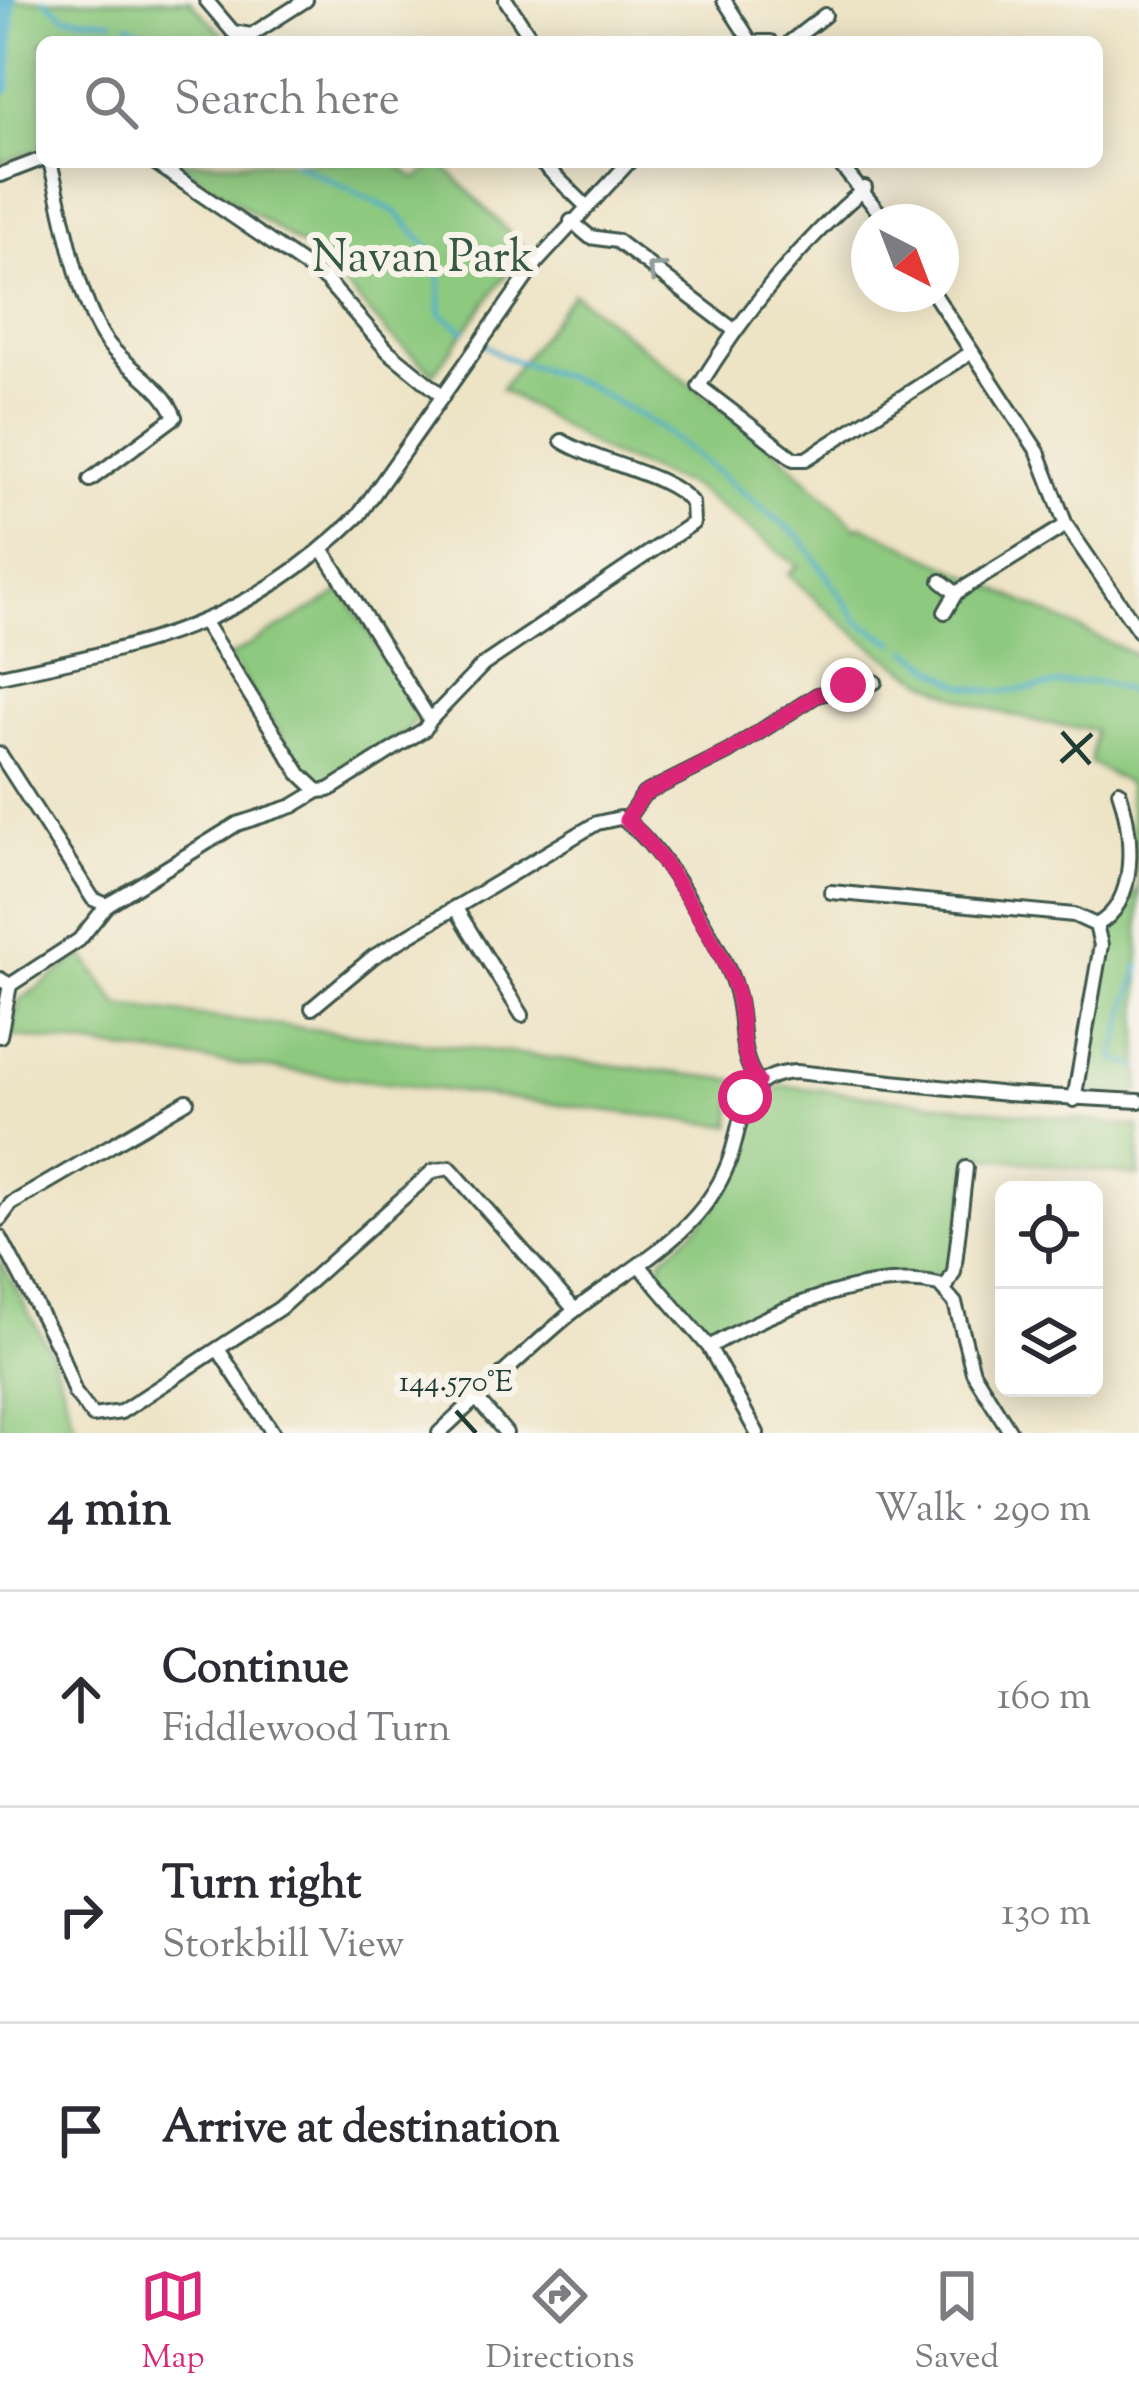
<!DOCTYPE html>
<html lang="en">
<head>
<meta charset="utf-8">
<style>
  :root { --surface:#fff; --page:#f2f2f3; --text:#2b2b33; --muted:#7c7c81; --line:#e1e1e2; --accent:#db2777 }
  body { margin:0; font-family:"Sorts Mill Goudy",serif; background:var(--page); color:var(--text) }
  .controls { position:absolute; right:36px; bottom:36px; display:grid; overflow:hidden; border-radius:18px; box-shadow:0 6px 30px #0003 }
  .controls button { width:108px; height:108px; display:grid; place-items:center; padding:0; border:0; border-bottom:3px solid var(--line); background:var(--surface); color:var(--text); font:60px sans-serif }
  .compass { position:absolute; left:851px; top:204px; width:108px; height:108px; border-radius:50%; background:var(--surface); box-shadow:0 6px 30px #0003; rotate:138deg }
  .stop { position:absolute; width:36px; height:36px; margin:-27px; border:9px solid #db2777; border-radius:50%; background:#fff }
  .stop.end { background:#db2777; border-color:#fff; box-shadow:0 3px 12px #0008 }
  .list { margin:0; padding:0; list-style:none }
  h2 { display:flex; justify-content:space-between; align-items:center; height:156px; margin:0; padding:0 48px; font-size:51px }
  h2 small { font-size:39px; font-weight:400; color:var(--muted) }
  .list li { display:grid; grid-template-columns:78px 1fr auto; gap:36px; align-items:center; box-sizing:border-box; height:216px; padding:0 48px; border-top:3px solid var(--line) }
  .list b { display:block; font-size:45px; white-space:nowrap }
  .list p { margin:0; font-size:39px; white-space:nowrap; color:var(--muted) }
  .list em { font-size:39px; font-style:normal; color:var(--muted) }
  .icon { flex:none; width:66px; height:66px; fill:none; stroke:currentColor; stroke-width:2; stroke-linecap:round; stroke-linejoin:round }
  .map { position:relative; flex:none; width:1139px; height:1433px; overflow:hidden }
  .search { position:absolute; background:var(--surface); box-shadow:0 6px 30px #0003; left:36px; right:36px; top:36px; height:132px; display:flex; align-items:center; gap:30px; box-sizing:border-box; padding:0 42px; border-radius:18px; color:var(--muted); font-size:45px }
  .sheet { height:804px; background:var(--surface) }
  nav { display:flex; justify-content:space-around; align-items:center; box-sizing:border-box; height:168px; border-top:3px solid var(--line); background:var(--surface); font-size:33px; color:var(--muted) }
  nav a { display:grid; justify-items:center; gap:6px }
  nav .on { color:var(--accent) }
  .map>svg:first-child { display:block }
  .green { fill:#8dc97f; stroke:#56835a; stroke-width:3 }
  .lines { fill:none; stroke-linecap:round; stroke-linejoin:round }
  .stream { stroke:#4eaecd; stroke-width:4.5 }
  .river { stroke:#4eaecd; stroke-width:24 }
  .minor-casing { stroke:#3e564a; stroke-width:18 }
  .minor { stroke:#fff; stroke-width:12 }
  .oneway { stroke:#8f9e9a }
  .route { stroke:#db2777; stroke-width:15 }
  .ticks { fill:none; stroke:#1f3d34; stroke-width:4.5 }
  .labels { text-anchor:middle; stroke-width:12; stroke-linejoin:round; paint-order:stroke }
  .park-label { font-size:45px; fill:#355943; stroke:#f7f3e8 }
  .ticks-label { font-size:30px; text-anchor:middle; fill:#1f3d34; stroke:#f7f3e8; stroke-width:12; stroke-linejoin:round; paint-order:stroke }
</style>
</head>
<body>
<div class="map">
<svg width="1139" height="1433" viewBox="0 0 1139 1433">
  <rect width="100%" height="100%" fill="#f7f3e8"/>
  <filter id="ink" filterUnits="userSpaceOnUse"><feTurbulence type="fractalNoise" baseFrequency=".00833" numOctaves="2"/><feDisplacementMap in="SourceGraphic" scale="24" xChannelSelector="R" yChannelSelector="G"/><feConvolveMatrix kernelMatrix="1 2 1 2 8 2 1 2 1" color-interpolation-filters="sRGB"/></filter>
  <filter id="wash" filterUnits="userSpaceOnUse"><feTurbulence type="fractalNoise" baseFrequency=".004" numOctaves="4" result="noise"/><feDisplacementMap in="SourceGraphic" scale="48" xChannelSelector="R" yChannelSelector="G"/><feGaussianBlur stdDeviation="2.7" result="paint"/><feColorMatrix in="noise" values="0 0 0 0 0 0 0 0 0 0 0 0 0 0 0 0 0 1.4 0 .05"/><feComposite in="paint" operator="in"/></filter>
  <g filter="url(#wash)">
    <rect width="100%" height="100%" fill="#ede3c5"/>
    <g class="green">
      <polygon points="0,0 189,0 230,42 42,42 42,148 0,163"/>
      <polygon points="177,162 394,162 416,179 440,162 525,249 434,373 389,335 324,261"/>
      <path d="M573 293 777 451 857 528 862 525 1139 657V1092L1099 1095 1086 1085 1105 946 1139 887 1128 784 1091 763 1094 730C956 716 886 666 788 574L798 566 693 487 604 452 501 389Z"/>
      <path d="M343 591 418 714C404 745 346 785 312 781L229 657Z"/>
      <polygon points="83,955 119,1006 743,1081 733,1102 731,1126 11,1036 19,1001"/>
      <path d="M786 1086 1139 1127V1176L971 1155 957 1265 947 1276C863 1274 786 1295 712 1333L698 1329 660 1279 661 1259C691 1235 713 1214 732 1181 750 1151 741 1095 786 1086Z"/>
      <polygon points="0,1260 53,1356 74,1425 86,1433 0,1433"/>
    </g>
    <g class="lines">
      <g class="stream">
        <polyline points="45,0 65,16 113,21"/>
        <polyline points="128,24 159,42"/>
        <polyline points="293,162 396,212 439,259 441,314 465,331"/>
        <polyline points="482,342 502,356 585,384 659,427 800,537 859,622 895,643"/>
        <path d="M908 650C935 666 949 685 982 690 1036 698 1093 662 1139 699"/>
        <polyline points="1139,966 1114,1058 1139,1068"/>
      </g>
      <polyline class="river" points="0,85 4,0"/>
    </g>
  </g>
  <g filter="url(#ink)">
    <g class="lines">
      <defs>
        <g id="minor">
          <polyline points="206,0 233,32 251,35"/>
          <polyline points="506,0 531,38"/>
          <polyline points="724,0 751,42"/>
          <polyline points="251,35 306,0"/>
          <polyline points="754,42 771,42"/>
          <polyline points="790,42 825,15"/>
          <path d="M50 162C64 214 76 298 106 341 126 369 163 384 175 417L90 480"/>
          <polyline points="154,162 326,280 388,351 443,396"/>
          <polyline points="541,162 585,205"/>
          <polyline points="838,162 887,222"/>
          <polyline points="0,175 42,159"/>
          <path d="M865 188C798 245 745 312 699 386L794 459H806L972 352"/>
          <polyline points="571,221 590,237 617,241 734,330"/>
          <polyline points="934,294 1038,452 1066,525 1139,631"/>
          <polyline points="941,581 956,593"/>
          <polyline points="945,612 956,593 1066,525"/>
          <polyline points="205,624 300,774 318,791 329,790 425,729 430,720 323,550"/>
          <path d="M0 676C149 645 246 625 359 515L537 262 629 162"/>
          <path d="M430 720 483 665 693 523 692 503C670 474 597 463 562 441"/>
          <polyline points="0,754 93,899 107,905 237,824 293,806 318,791"/>
          <polyline points="626,820 644,794 728,752 817,695 875,682"/>
          <polyline points="831,892 1074,915 1096,925 1101,945 1074,1100"/>
          <polyline points="455,907 522,1015"/>
          <path d="M1096 925C1139 903 1133 834 1119 791"/>
          <polyline points="0,979 10,985 0,1036"/>
          <polyline points="10,985 79,940 107,905"/>
          <path d="M312 1008 373 957 597 823 620 818C654 832 723 949 734 985 746 1019 736 1052 758 1082"/>
          <polyline points="0,1219 11,1204 187,1101"/>
          <polyline points="0,1237 59,1349 75,1393 93,1416 121,1412 280,1308 433,1171 450,1168 575,1310"/>
          <polyline points="639,1265 709,1347 757,1433"/>
          <polyline points="945,1289 954,1272 966,1168"/>
          <path d="M709 1347C770 1312 867 1269 939 1285L955 1303 973 1372 1011 1433"/>
          <polyline points="218,1349 273,1433"/>
          <polyline points="476,1398 506,1433"/>
          <path d="M439 1433C482 1393 524 1353 569 1315 627 1268 699 1238 728 1164 745 1121 736 1075 796 1072L1007 1094 1139 1101"/>
        </g>
      </defs>
      <use href="#minor" class="minor-casing"/>
      <use href="#minor" class="minor"/>
    </g>
    <defs><path id="oneway-chevron" d="M-2-3.5L2.5 0L-2 3.5" fill="none" stroke-width="1.6" stroke-linecap="round" stroke-linejoin="round" transform="scale(3)"/></defs>
    <use class="oneway" href="#oneway-chevron" transform="translate(655 270) rotate(-143)"/>
  </g>
  <g class="lines" filter="url(#ink)">
    <path class="route" d="M745 1097 758 1082C737 1054 745 1025 737 993 727 958 655 838 626 820L644 794 728 752 817 695 848 685"/>
  </g>
  <path class="ticks" d="M1062 732 1090 764M1061 762 1092 734M456 1411 476 1433"/>
  <g class="labels">
    <g class="park-label">
      <text x="423" y="271">Navan Park</text>
    </g>
  </g>
  <g class="ticks-label">
    <text x="456" y="1391">144.570°E</text>
  </g>
</svg>
<div class="controls">
<button><svg class="icon" aria-label="locate" viewBox="0 0 24 24"><circle cx="12" cy="12" r="6"/><path d="M12 2v4M12 18v4M2 12h4M18 12h4"/></svg></button>
<button><svg class="icon" aria-label="layers" viewBox="0 0 24 24"><path d="M12 4l9 5-9 5-9-5zM3 14l9 5 9-5"/></svg></button>
</div>
<svg class="compass" viewBox="-18 -18 36 36"><path d="M0-13l5 13h-10z" fill="#e53935"/><path d="M0 13l5-13h-10z" fill="#7c7c81"/></svg>
<div class="stop" style="left:745px;top:1097px"></div>
<div class="stop end" style="left:848px;top:685px"></div>
<div class="search"><svg class="icon" aria-label="search" viewBox="0 0 24 24"><circle cx="10" cy="10" r="6"/><path d="M15 15l6 6"/></svg>Search here</div>
</div>
<section class="sheet">
<h2>4 min<small>Walk · 290 m</small></h2>
<ul class="list">
<li><svg class="icon" aria-label="ahead" viewBox="0 0 24 24"><path d="M12 20V5M6 11l6-6 6 6"/></svg><div><b>Continue</b><p>Fiddlewood Turn</p></div><em>160 m</em></li>
<li><svg class="icon" aria-label="right" viewBox="0 0 24 24"><path d="M7 20v-9h11M14 6l5 5-5 5"/></svg><div><b>Turn right</b><p>Storkbill View</p></div><em>130 m</em></li>
<li><svg class="icon" aria-label="arrive" viewBox="0 0 24 24"><path d="M6 21V4h12l-3 4 3 4H6"/></svg><div><b>Arrive at destination</b></div></li>
</ul>
</section>
<nav>
<a class="on"><svg class="icon" aria-label="map" viewBox="0 0 24 24"><path d="M3 6l6-2 6 2 6-2v14l-6 2-6-2-6 2zM9 4v14M15 6v14"/></svg>Map</a>
<a><svg class="icon" aria-label="directions" viewBox="0 0 24 24"><path d="M12 3l9 9-9 9-9-9zM9 14v-3h6M13 9l2 2-2 2"/></svg>Directions</a>
<a><svg class="icon" aria-label="saved" viewBox="0 0 24 24"><path d="M7 4h10v16l-5-4-5 4z"/></svg>Saved</a>
</nav>
</body>
</html>
